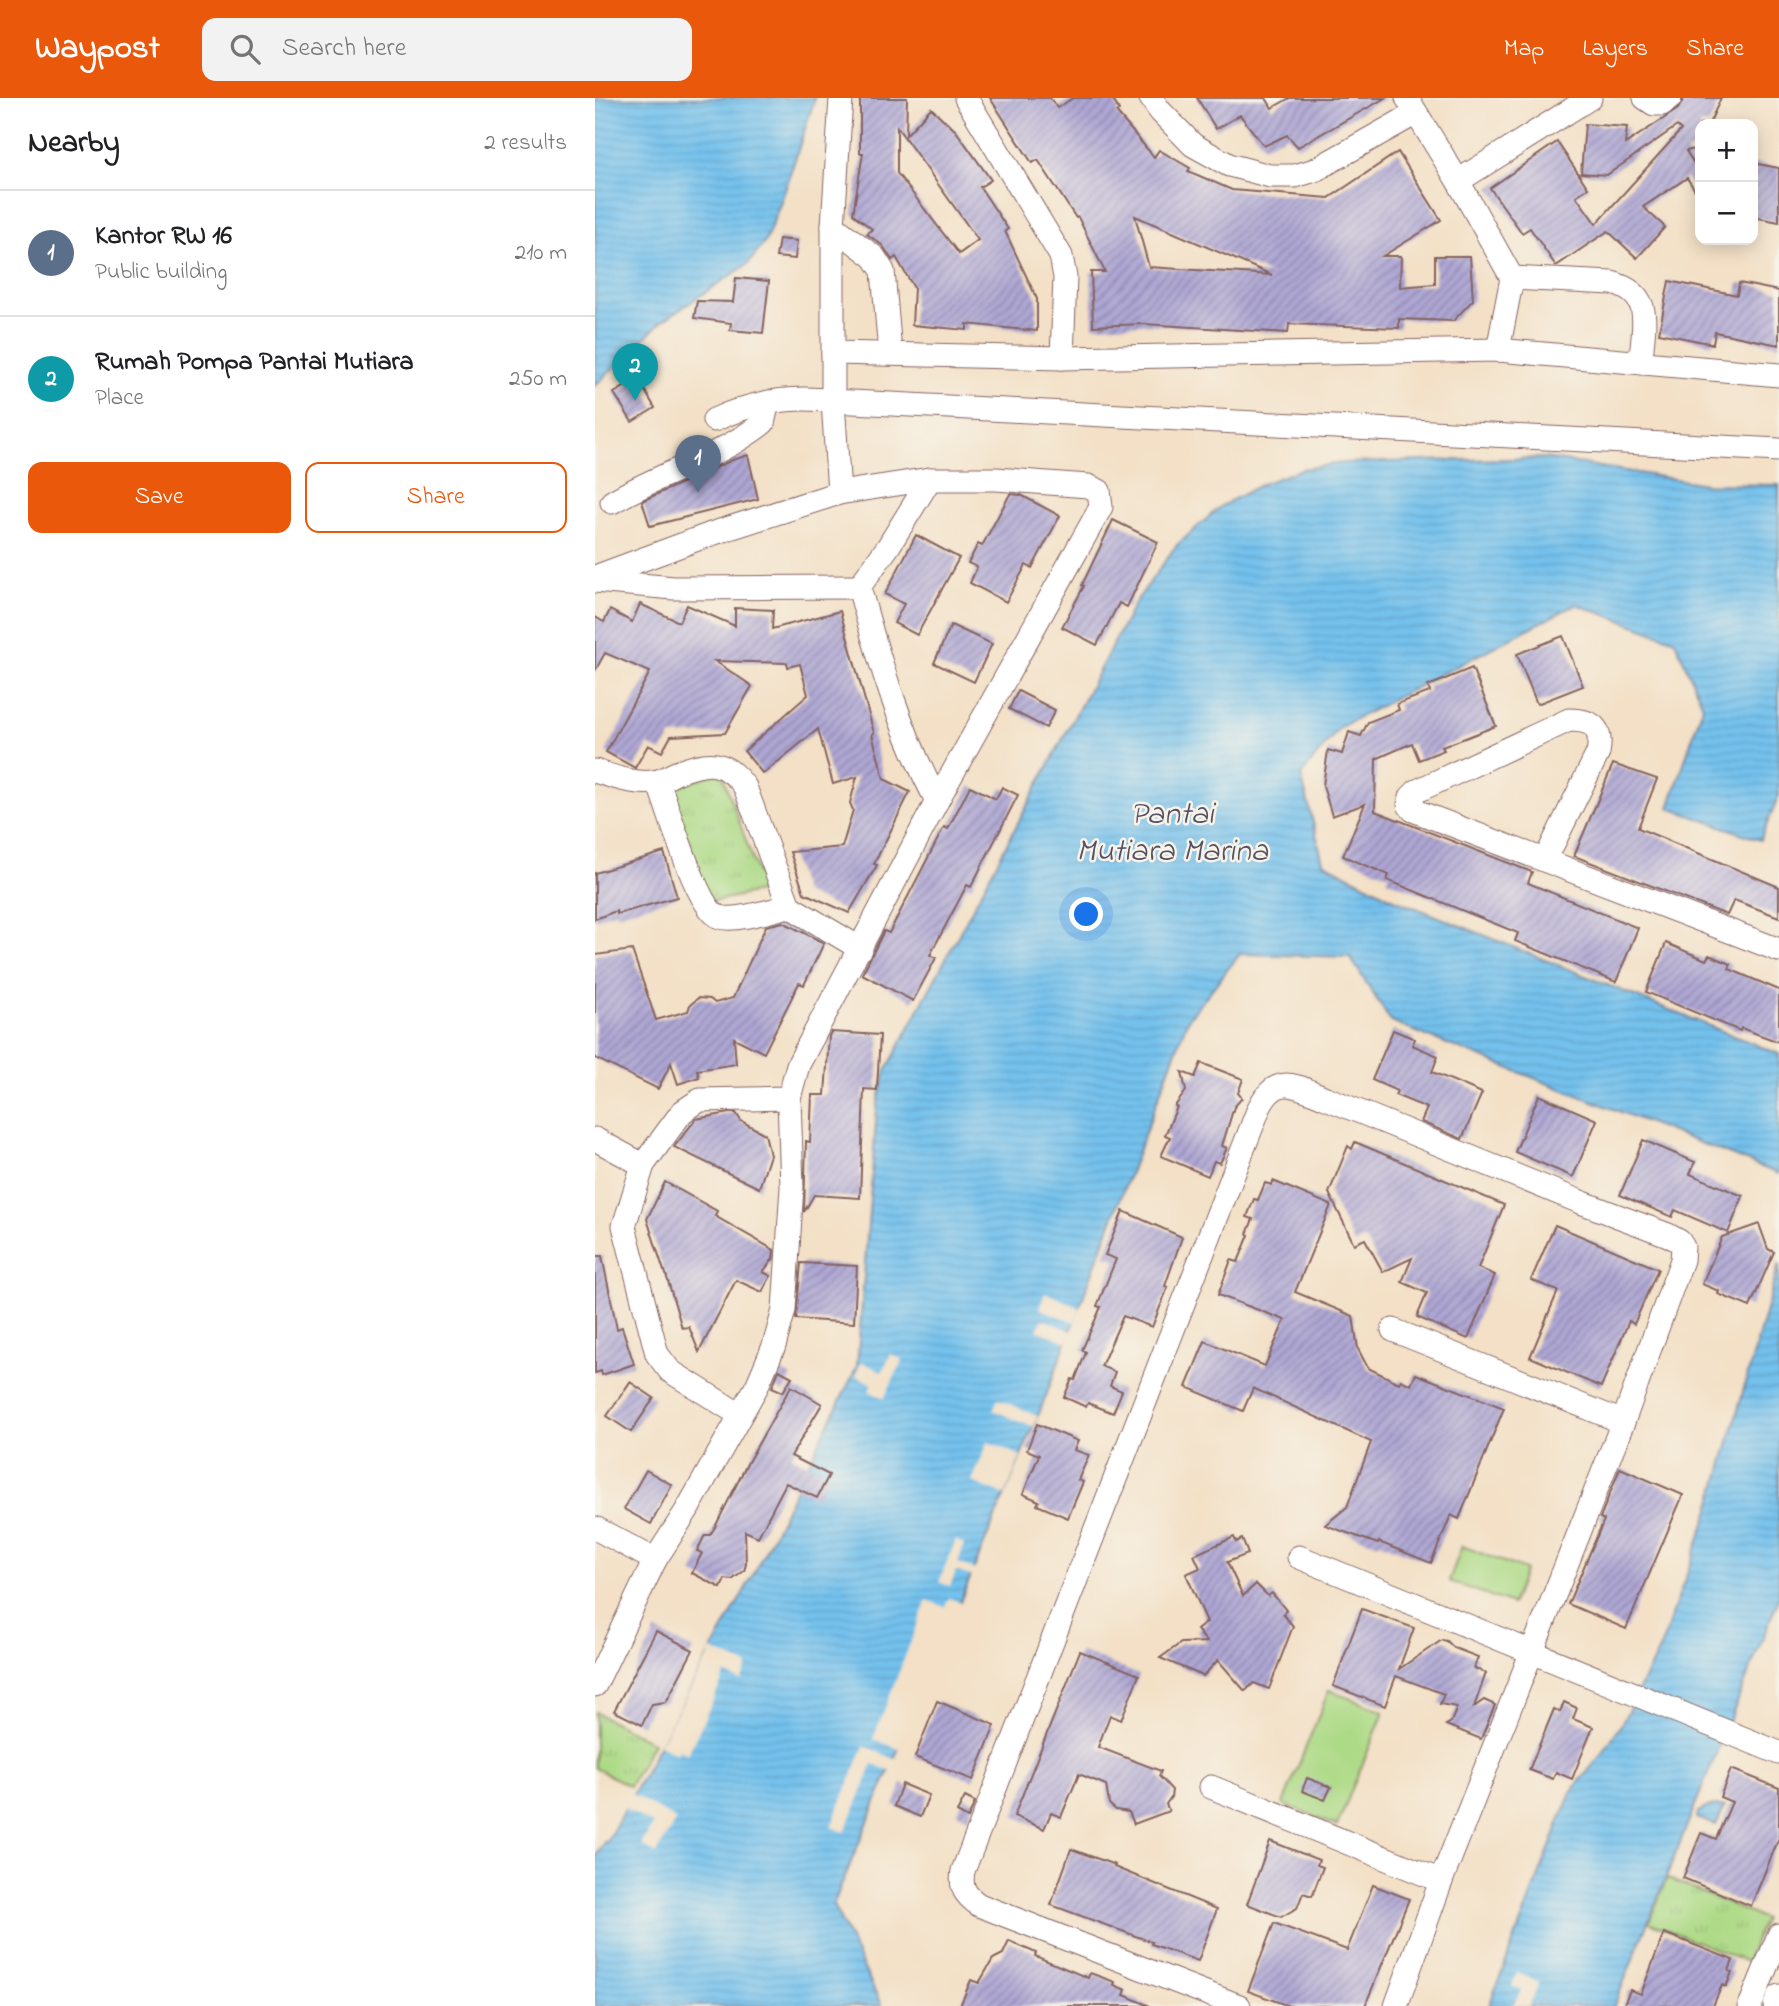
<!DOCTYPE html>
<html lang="en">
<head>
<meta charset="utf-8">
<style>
  :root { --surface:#fff; --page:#f2f2f2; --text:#202124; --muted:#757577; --line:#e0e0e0; --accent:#ea580c }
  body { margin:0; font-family:"Indie Flower",sans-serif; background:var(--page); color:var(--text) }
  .controls { position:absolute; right:21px; top:21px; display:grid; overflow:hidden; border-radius:14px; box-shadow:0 4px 18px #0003 }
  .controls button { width:63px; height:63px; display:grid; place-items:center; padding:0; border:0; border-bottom:2px solid var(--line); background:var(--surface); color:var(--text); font:35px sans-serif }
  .you { position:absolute; left:492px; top:817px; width:24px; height:24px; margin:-18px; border:5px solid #fff; border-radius:50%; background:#1a73e8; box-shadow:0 0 0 10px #1a73e833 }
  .badge { display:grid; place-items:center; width:46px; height:46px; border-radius:50%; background:var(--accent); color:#fff; font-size:23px; font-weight:700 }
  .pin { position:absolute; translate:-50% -58px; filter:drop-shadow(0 2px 4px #0008) }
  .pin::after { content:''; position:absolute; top:37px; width:24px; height:21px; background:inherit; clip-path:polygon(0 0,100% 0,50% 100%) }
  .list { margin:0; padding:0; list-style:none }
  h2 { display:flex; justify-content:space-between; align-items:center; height:91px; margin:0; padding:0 28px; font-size:30px }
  h2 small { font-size:23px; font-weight:400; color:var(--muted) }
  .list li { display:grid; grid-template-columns:46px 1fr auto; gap:21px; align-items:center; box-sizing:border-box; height:126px; padding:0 28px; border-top:2px solid var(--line) }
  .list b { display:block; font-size:26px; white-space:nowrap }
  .list p { margin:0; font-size:23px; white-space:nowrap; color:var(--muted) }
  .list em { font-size:23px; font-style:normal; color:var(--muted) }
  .actions { display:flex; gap:14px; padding:21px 28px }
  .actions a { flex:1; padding:16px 0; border:2px solid var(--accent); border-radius:14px; text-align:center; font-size:24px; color:var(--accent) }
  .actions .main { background:var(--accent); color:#fff }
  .icon { flex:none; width:38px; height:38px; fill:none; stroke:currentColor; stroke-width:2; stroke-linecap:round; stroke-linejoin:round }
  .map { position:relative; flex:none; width:1184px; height:1908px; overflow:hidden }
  header { display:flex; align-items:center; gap:42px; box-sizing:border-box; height:98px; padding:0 35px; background:var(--accent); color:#fff }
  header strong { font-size:33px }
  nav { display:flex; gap:38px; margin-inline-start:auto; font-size:24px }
  .search { width:490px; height:63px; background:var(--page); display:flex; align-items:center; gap:18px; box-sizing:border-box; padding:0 24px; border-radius:14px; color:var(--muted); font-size:26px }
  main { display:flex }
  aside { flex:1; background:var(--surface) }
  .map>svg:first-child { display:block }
  .grass { fill:url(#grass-tufts); stroke:#7c7c58; stroke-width:2 }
  .garden { fill:#adda86; stroke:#7c7c58; stroke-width:2 }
  .water { fill:url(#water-rules); stroke:#5e708c; stroke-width:2 }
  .pier { fill:#f3e0c6 }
  .building { fill:url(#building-hatch); fill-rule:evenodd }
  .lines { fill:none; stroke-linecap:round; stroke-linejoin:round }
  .minor-casing { stroke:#856361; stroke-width:25 }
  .minor { stroke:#fff; stroke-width:23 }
  .labels { text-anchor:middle; stroke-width:5; stroke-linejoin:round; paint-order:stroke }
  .water-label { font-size:32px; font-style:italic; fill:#565065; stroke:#f7f3e8 }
</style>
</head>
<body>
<header>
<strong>Waypost</strong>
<div class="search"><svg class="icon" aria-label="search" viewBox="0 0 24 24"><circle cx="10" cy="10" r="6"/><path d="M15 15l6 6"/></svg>Search here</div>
<nav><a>Map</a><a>Layers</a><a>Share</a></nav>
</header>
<main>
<aside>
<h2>Nearby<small>2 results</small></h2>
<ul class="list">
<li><span class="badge" style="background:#5c6f8a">1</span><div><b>Kantor RW 16</b><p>Public building</p></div><em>210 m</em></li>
<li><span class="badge" style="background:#0f9aa8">2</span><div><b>Rumah Pompa Pantai Mutiara</b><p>Place</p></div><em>250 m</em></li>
</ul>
<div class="actions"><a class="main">Save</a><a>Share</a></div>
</aside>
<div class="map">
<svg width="1184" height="1908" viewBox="0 0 1184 1908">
  <defs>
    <pattern id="grass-tufts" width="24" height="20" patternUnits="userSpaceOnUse" patternTransform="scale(1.75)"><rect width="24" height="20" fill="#adda86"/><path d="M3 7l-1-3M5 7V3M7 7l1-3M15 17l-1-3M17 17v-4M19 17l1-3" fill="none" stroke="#96bb74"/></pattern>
    <pattern id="water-rules" width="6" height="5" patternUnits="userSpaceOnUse" patternTransform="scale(1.75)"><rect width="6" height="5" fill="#73c1ed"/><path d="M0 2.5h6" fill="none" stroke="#65a5cb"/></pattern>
    <pattern id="building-hatch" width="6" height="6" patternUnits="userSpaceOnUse" patternTransform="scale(1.75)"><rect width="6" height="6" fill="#aea7d4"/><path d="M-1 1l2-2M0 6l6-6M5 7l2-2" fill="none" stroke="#9087ac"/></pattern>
  </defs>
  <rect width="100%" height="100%" fill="#f7f3e8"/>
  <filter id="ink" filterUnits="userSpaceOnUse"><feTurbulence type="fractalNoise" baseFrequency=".0143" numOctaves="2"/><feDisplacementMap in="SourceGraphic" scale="14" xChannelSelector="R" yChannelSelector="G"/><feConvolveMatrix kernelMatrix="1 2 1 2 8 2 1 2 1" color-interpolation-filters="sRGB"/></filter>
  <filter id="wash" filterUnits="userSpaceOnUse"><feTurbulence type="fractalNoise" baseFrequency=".00686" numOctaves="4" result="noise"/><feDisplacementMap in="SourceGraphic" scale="28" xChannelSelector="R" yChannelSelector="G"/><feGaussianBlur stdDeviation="1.57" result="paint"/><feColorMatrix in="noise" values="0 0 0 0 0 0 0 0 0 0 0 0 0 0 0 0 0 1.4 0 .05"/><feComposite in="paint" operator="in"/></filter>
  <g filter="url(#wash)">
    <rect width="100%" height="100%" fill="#f3e0c6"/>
    <g class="grass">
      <polygon points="126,673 169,793 113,804 73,692"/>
      <polygon points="0,1614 58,1645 34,1688 0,1670"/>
      <polygon points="1072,1780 1169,1821 1151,1864 1054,1824"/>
    </g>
    <g class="garden">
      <polygon points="867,1448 930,1472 917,1506 854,1483"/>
      <polygon points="734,1592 789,1614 742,1728 688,1706"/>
    </g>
    <g class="water">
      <polygon points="0,0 220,0 187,101 170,144 153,166 66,224 0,288"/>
      <polygon points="950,360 1110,386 1184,387 1184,698 1165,742 1074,710 1108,608 1080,542 981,506 745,629 706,677 728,764 799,801 1184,956 1184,1076 796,924 755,859 645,856 593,921 447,1308 238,1807 287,1908 0,1908 0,1761 9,1744 11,1745 158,1477 262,1269 282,1010 290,975 540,505 581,448 626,408 667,386 707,371 747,365"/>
      <polygon points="1184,1166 1184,1500 1019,1908 894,1908 976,1694 1007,1656 1027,1625 1066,1548 1115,1411"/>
      <polygon points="1115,1708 1130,1708 1121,1727 1102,1720 1103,1714"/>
    </g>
    <g class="pier">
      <polygon points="450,1194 485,1210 472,1244 442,1232 448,1221 476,1233 480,1224 445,1211"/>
      <polygon points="296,1256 308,1262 289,1300 274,1293 277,1286 260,1277 267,1264 287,1274"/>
      <polygon points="403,1301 443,1318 438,1329 398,1312"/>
      <polygon points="393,1344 426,1358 410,1397 377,1384"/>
      <polygon points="361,1442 369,1447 363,1465 380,1472 378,1479 361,1473 355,1488 344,1484"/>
      <polygon points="354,1500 368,1505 306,1652 278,1641 332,1502 350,1509"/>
      <polygon points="117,1552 153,1568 146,1583 130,1576 93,1656 84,1652 82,1656 64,1647"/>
      <polygon points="269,1648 302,1662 297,1674 278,1666 250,1734 236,1729"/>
      <polygon points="35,1695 81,1722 61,1756 46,1747 58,1726 27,1709"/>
      <polygon points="922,1875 944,1884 934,1908 918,1908 926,1892 917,1888"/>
    </g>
    <g id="blocks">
      <g class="building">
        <path d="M265 0H312L311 37 336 10 361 33 396 82 385 89 413 131 410 133 442 201V233L372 226V232L317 227 319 190 301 159 297 162 288 148 272 136 277 131 258 116 268 55H265ZM302 29 383 142 364 156 302 75Z"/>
        <path d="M395 0H455L462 10 478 0H517L524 12 521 14 559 59 564 52 595 70 593 73 637 92 734 100 803 54 846 122 788 158H806L805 189 840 186V158H875L878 202 858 223 804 221V230L694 226 693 235 549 226 498 228 496 174H510L483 119 481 120 443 62 437 65ZM540 118 677 177 554 169Z"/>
        <polygon points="602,0 671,0 677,10 695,0 790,0 703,49 692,37 669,48 645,17 621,31"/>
        <polygon points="1089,0 1126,0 1114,26 1105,26 1105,50 1091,53 1105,75 1105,100 1092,80 1048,109 1070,129 1042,160 1013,133 961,168 935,130 927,135 895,90 962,44 993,90 981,98 1001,126 1086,32 1082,28 1012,77 986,75 990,26 1032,29 1030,46 1083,11"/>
        <polygon points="1158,65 1184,70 1184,124 1158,119"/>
        <polygon points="184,141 202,143 200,161 181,159"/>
        <polygon points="141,180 174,183 168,235 135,232 136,225 99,220 102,203 138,204"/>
        <polygon points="1074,183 1142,197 1144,185 1184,193 1184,247 1120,234 1118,246 1064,235"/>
        <polygon points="43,281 60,310 37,324 19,295"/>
        <polygon points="153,357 163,401 55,428 47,403 135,363"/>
        <polygon points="415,396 426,397 465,418 437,470 431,467 411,504 375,485 382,469 373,465 383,446 387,448"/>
        <polygon points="518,422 563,444 532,509 524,505 502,547 467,529 489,488 487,487"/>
        <polygon points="321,437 364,460 322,537 299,525 309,506 290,496"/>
        <polygon points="45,506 84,524 92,507 140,528 140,510 178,512 177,531 245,513 279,635 277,636 289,681 315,694 279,766 282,767 254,815 209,795 195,754 247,749 258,712 255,705 262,679 238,686 223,631 168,676 149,653 213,597 205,566 193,569 192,565 120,563 157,588 130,635 76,638 67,654 53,647 40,670 11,654 55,574 10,555 0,573 0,519 9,524 15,512 37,524"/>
        <polygon points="356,527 397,546 379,584 339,565"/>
        <polygon points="968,538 988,588 942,606 922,556"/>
        <polygon points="877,570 901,628 847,649 849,652 824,662 817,645 781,661 780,713 937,774 933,785 1043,830 1021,884 920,843 923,835 792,782 794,777 748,758 770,706 737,718 728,688 733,652 747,656 754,634 766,638 773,624 804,612 802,606 835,594 833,588"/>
        <polygon points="423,593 460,612 451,630 414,611"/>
        <polygon points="1018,666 1062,681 1043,730 1184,789 1184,819 1139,802 1132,817 979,758"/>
        <polygon points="375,688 401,701 407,689 423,697 376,789 372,787 335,857 341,860 318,903 267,876 289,833 294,835 349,729 353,731"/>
        <polygon points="69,754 82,799 22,816 21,813 0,821 0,775"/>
        <polygon points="188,824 229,845 209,887 204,885 169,955 139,940 141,966 102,972 104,979 83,986 76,965 63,991 0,960 0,857 37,852 61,922 93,913 95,907 103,900 115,901 120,905 138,900 171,828"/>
        <polygon points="1071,845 1111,862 1114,857 1136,866 1134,871 1184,892 1184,944 1146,930 1145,933 1051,894"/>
        <polygon points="798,932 820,941 817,947 843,958 837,974 887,995 867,1041 826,1024 832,1010 800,997 802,993 777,982"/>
        <polygon points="236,934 285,937 282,992 269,991 265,1100 219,1097 209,1114 211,1043 215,1044 217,997 230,997 234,938"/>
        <polygon points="606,965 648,981 643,995 647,1000 639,1009 627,1048 632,1050 625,1065 619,1063 613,1078 566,1058 575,1039 570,1037 582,1009 580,1008 591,993 587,974 600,979"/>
        <polygon points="944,997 1002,1022 978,1079 920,1054"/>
        <polygon points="134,1015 141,1015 146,1023 170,1036 175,1057 164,1090 79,1049 101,1021"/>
        <polygon points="1048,1042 1100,1064 1095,1076 1148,1098 1133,1135 1080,1112 1077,1119 1025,1097"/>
        <polygon points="760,1044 909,1107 883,1170 900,1177 873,1241 822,1219 832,1195 807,1184 817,1160 788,1174 770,1141 759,1146 734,1095 753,1048 757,1051"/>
        <polygon points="678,1083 736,1107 700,1194 758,1218 763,1251 773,1270 804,1285 806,1282 816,1287 821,1276 909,1310 864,1421 856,1417 836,1465 784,1444 783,1446 730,1427 752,1409 776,1344 658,1290 648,1313 591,1289 610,1243 670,1268 690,1222 623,1197 636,1162 643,1164 654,1137 652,1136 658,1121 652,1119 659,1101 663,1102 670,1085 677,1087"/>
        <polygon points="70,1084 122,1113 120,1118 179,1152 178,1161 168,1174 176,1178 167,1194 141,1182 104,1254 94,1229 87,1230 70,1173 69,1173 52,1121"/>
        <polygon points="528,1113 587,1139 570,1188 573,1189 557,1229 528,1218 506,1268 520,1274 515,1288 527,1293 518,1315 493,1305 491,1309 469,1299 477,1281 480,1282 491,1254 487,1252 506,1209 502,1208 521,1161 510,1157"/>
        <polygon points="1164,1126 1173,1151 1179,1154 1155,1209 1123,1196 1124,1193 1107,1186 1127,1139"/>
        <polygon points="960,1127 1063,1171 1039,1226 1034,1223 1006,1289 935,1259 963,1193 936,1182"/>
        <polygon points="0,1158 7,1158 22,1231 27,1229 39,1266 7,1277 6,1273 0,1275"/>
        <polygon points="206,1165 262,1168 259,1225 201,1221"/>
        <polygon points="184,1272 197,1279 188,1294 177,1289"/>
        <polygon points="35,1284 59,1300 36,1334 12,1318"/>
        <polygon points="196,1288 227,1306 196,1358 234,1377 222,1400 191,1385 163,1439 150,1433 151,1466 149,1473 137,1482 130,1481 126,1490 97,1475 107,1455 102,1453 110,1437 115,1437 120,1429 153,1364"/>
        <polygon points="442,1326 483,1343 479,1352 494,1357 483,1382 488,1384 473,1420 442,1407 444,1403 428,1396 444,1357 432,1352"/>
        <polygon points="1025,1370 1088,1397 1031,1531 973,1506 1009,1422 1005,1420"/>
        <polygon points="51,1372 77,1387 56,1426 29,1411"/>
        <polygon points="639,1439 641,1444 647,1441 653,1456 632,1464 648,1498 661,1486 673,1498 677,1495 691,1512 688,1516 698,1528 674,1591 659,1585 650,1593 623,1562 608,1578 565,1560 586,1545 612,1544 602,1532 612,1524 591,1476 605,1470 599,1457"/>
        <polygon points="767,1511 819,1530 804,1571 847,1542 852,1543 859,1550 883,1559 879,1570 891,1575 879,1609 889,1602 900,1607 886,1641 851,1627 856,1624 862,1609 845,1606 849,1596 801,1578 790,1608 738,1588"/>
        <polygon points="61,1533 98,1552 71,1604 57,1606 47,1627 19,1613"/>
        <polygon points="485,1553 544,1577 526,1622 515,1617 503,1649 566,1673 564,1678 577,1692 576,1699 571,1706 574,1713 539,1726 534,1714 521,1712 514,1706 511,1687 484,1676 466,1719 456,1715 449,1731 419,1718"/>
        <polygon points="342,1603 400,1627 378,1682 320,1659"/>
        <polygon points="969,1604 982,1610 978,1621 998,1629 977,1681 961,1674 958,1681 934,1672 959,1611 965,1614"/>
        <polygon points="1136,1671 1184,1690 1184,1740 1156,1808 1088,1780 1106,1735 1121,1741 1137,1704 1125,1699"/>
        <polygon points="712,1680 736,1689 730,1702 707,1693"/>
        <polygon points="307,1686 334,1697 325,1719 299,1708"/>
        <polygon points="370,1699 380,1704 373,1720 362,1714"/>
        <polygon points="675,1743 724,1762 722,1767 728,1769 717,1798 708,1795 702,1810 686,1819 652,1806"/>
        <polygon points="476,1751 520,1767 519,1769 622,1811 603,1863 556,1846 557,1844 456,1807"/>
        <polygon points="778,1787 814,1801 770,1908 694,1908 653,1893 679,1825 752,1852"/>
        <polygon points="1069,1835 1138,1862 1134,1873 1137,1874 1131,1889 1127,1887 1118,1908 1028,1908 1035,1892 1046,1896"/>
        <polygon points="414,1843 441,1855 440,1858 493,1880 495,1875 520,1884 519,1887 531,1892 529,1897 555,1908 365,1908 376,1882 384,1885 398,1861 408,1856"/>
      </g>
    </g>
  </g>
  <g filter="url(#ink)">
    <use href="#blocks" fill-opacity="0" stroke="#856361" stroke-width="2"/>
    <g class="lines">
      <defs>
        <g id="minor">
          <polyline points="371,0 466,158 470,179 467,260"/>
          <polyline points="556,0 565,13 598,47 634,67 675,78 700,78 720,72 821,15"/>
          <polyline points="812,0 863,83 917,180 903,252"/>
          <polyline points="1050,0 1059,6 1067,6 1075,0"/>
          <polyline points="863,83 995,0"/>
          <polyline points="238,128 279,159 288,173 295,255"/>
          <path d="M917 180 1017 185C1061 197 1047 228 1046 265"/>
          <polyline points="238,255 467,260 903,252 1184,277"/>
          <path d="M119 322C157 304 196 297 238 303L1184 352"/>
          <path d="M335 381 293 449 264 489C284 563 306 635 342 703"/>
          <path d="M17 404C65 375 124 360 168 325L173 304"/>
          <polyline points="0,479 116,436 244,395"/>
          <polyline points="0,483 79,490 264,489"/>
          <path d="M0 673C19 679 43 688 64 683 71 681 77 676 84 674 114 662 130 662 150 689L194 808"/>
          <path d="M63 683C72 708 103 813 125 819 140 824 177 812 194 808L266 851"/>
          <path d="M950 762 1003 655C1008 630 998 622 974 622L822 693 816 699 814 707 818 712 1184 852"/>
          <polyline points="0,1041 48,1067"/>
          <polyline points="798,1232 1028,1324"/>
          <polyline points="145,1317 75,1273 62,1256 29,1128 48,1067 87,1014 105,1002 194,1000"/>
          <polyline points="0,1430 60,1462"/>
          <polyline points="704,1459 1184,1655"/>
          <polyline points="0,1587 60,1462 92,1412 162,1288 179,1248 189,1212 197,1089 194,1000 203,967 342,703 506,409 504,393 493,388 401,381 335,381 244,395 238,303 238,128 246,0"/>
          <polyline points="616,1689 846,1783"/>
          <path d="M644 1908 384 1807C370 1797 365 1790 368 1773L664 1010C682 974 701 988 731 1000L983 1103 1073 1137 1084 1143 1088 1149 1087 1162 1028 1324 846 1783 801 1908"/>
          <polyline points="1155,1908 1184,1837"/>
          <polyline points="1180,1908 1184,1898"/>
        </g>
      </defs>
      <use href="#minor" class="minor-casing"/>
      <use href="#minor" class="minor"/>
    </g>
  </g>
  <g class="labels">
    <g class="water-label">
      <text x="577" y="725">Pantai<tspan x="577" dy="37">Mutiara Marina</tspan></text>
    </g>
  </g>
</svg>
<div class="controls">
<button>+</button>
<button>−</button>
</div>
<div class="you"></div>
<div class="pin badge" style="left:103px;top:395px;background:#5c6f8a">1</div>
<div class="pin badge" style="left:40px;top:303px;background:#0f9aa8">2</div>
</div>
</main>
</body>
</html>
